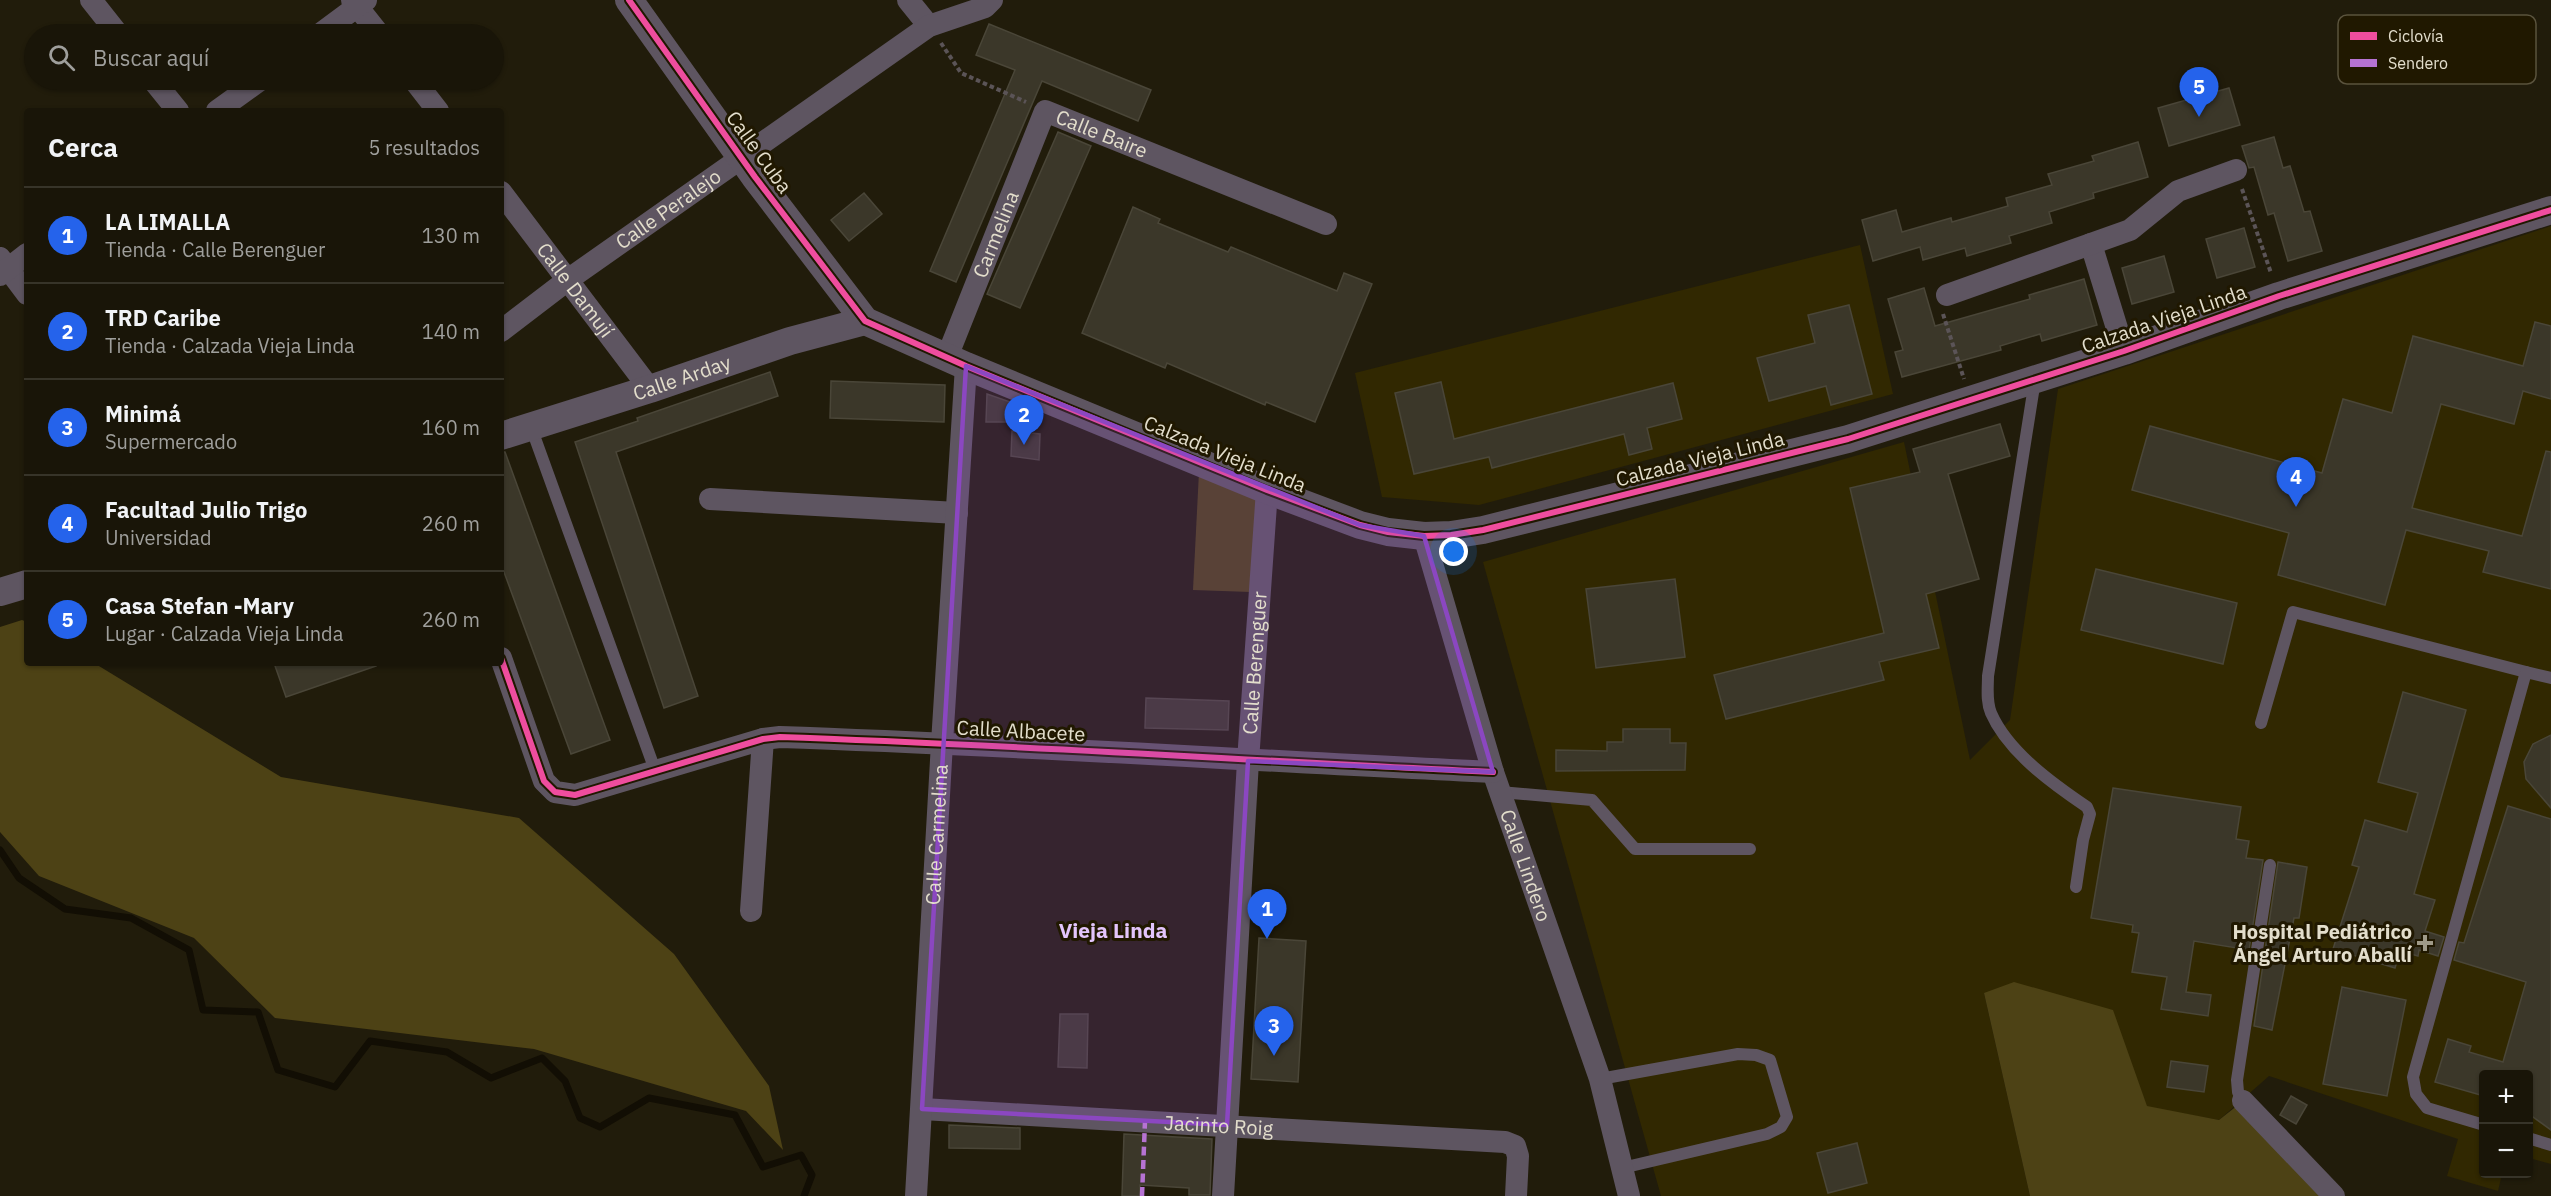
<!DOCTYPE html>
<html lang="es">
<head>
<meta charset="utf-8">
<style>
  :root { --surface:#191508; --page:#262216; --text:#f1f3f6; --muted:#9f9f9c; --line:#373429; --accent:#2563eb }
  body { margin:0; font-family:"IBM Plex Sans",sans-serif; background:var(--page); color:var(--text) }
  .controls { position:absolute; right:18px; bottom:18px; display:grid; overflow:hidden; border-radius:6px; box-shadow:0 2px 4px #0004 }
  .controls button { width:54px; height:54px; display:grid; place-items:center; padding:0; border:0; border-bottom:2px solid var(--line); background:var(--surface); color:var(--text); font:30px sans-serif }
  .you { position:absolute; left:1454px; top:552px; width:21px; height:21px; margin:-15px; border:4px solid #fff; border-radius:50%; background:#1a73e8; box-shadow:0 0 0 9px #1a73e833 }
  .badge { display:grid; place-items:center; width:39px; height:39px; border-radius:50%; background:var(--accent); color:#fff; font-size:20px; font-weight:700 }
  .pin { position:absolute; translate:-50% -50px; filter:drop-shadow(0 2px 3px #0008) }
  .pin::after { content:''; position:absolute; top:32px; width:21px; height:18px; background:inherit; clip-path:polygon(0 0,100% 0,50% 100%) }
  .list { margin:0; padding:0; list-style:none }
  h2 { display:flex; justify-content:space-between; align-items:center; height:78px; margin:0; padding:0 24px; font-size:26px }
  h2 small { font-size:20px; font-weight:400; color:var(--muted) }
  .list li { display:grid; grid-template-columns:39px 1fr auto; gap:18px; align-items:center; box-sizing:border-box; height:96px; padding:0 24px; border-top:2px solid var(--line) }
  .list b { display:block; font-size:22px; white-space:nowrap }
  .list p { margin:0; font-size:20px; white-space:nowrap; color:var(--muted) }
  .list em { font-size:20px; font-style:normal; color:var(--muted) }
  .icon { flex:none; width:33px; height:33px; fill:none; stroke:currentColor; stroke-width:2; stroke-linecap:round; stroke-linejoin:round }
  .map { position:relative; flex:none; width:2551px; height:1196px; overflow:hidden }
  .search { position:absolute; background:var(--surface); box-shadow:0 2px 4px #0004; left:24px; top:24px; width:480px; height:66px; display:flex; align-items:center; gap:15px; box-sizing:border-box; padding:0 21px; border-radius:33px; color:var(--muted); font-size:22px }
  .panel { position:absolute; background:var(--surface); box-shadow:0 2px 4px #0004; left:24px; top:108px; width:480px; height:558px; border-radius:6px }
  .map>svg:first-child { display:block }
  .built { fill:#312801 }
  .green { fill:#4d4215 }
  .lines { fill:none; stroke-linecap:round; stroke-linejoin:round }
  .stream { stroke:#120e04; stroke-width:7 }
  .building { fill:#3b3729; stroke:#4a4638; stroke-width:1.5 }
  .path { stroke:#5b5457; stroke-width:4; stroke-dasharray:4.5 3; stroke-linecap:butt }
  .service { stroke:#5e5561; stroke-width:12 }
  .minor { stroke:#5e5561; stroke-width:22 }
  .tertiary { stroke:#5e5561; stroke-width:28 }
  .quiet { stroke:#b673d3; stroke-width:4.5; stroke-dasharray:9 4.5; stroke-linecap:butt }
  .cycleway-casing { stroke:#201800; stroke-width:10 }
  .cycleway { stroke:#ef4d9e; stroke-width:6 }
  .marked { fill:#8b47c1; fill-opacity:0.2; stroke:#8b47c1; stroke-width:4.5; stroke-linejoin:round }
  .poi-dot { fill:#9f9a88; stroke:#201800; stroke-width:2 }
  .labels { text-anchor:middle; stroke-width:6; stroke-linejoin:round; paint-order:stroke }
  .street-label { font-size:20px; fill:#e3decc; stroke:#201800 }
  .poi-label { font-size:20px; font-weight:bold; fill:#e3decc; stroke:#201800; text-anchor:end }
  .neighbourhood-label { font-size:21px; font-weight:bold; fill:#e3c5fb; stroke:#201800 }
  .key { fill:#201800; stroke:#5a533d; stroke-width:1.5 }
  .key-label { font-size:16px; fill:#e3decc }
</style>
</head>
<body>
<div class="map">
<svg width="2551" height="1196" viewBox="0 0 2551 1196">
  <rect width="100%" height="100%" fill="#211c0b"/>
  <g class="built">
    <polygon points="2551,226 2551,1164 2529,1158 2528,1074 2484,1074 2484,1174 2502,1174 2498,1191 2447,1176 2458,1139 2269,1076 2219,1120 2147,1107 2112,1010 1984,993 2030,1196 1661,1196 1483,562 1904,442 1970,760 2010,720 2058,389"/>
    <polygon points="1860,245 1893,394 1479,505 1382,497 1355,373"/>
  </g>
  <g class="green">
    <polygon points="1199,472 1258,492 1251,592 1193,590"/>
    <polygon points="22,620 27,622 27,663 94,663 281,777 519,818 674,954 769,1086 783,1150 746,1111 534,1049 275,1018 194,938 39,876 0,832 0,627"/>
    <polygon points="2014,982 2113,1010 2147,1106 2219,1120 2243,1101 2323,1196 2030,1196 1984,993"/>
  </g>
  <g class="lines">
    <polyline class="stream" points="0,850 19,878 65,909 131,918 189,950 203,1010 258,1012 278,1070 335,1087 370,1041 447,1052 491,1078 542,1058 565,1081 580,1118 600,1127 649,1098 735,1115 763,1167 801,1155 812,1175 804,1196"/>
  </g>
  <g class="building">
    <polygon points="989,24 1151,90 1138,121 1042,81 956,282 930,271 1015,70 976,55"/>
    <polygon points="2229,88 2240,125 2169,146 2158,108"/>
    <polygon points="1058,132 1091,146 1020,308 987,294"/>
    <polygon points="2274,137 2283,168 2290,166 2304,212 2310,211 2322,251 2288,261 2274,213 2268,215 2254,167 2249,168 2242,146"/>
    <polygon points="2138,142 2148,177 2093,193 2094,198 2049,212 2052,223 2009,236 2011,243 1967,256 1965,248 1923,260 1920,247 1873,261 1862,220 1896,210 1902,232 1951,218 1952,222 2008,206 2006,198 2052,185 2048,174 2094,161 2092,156"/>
    <polygon points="864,193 882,214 849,241 831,220"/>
    <polygon points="1133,207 1160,219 1158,223 1228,252 1231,247 1337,291 1344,273 1372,284 1315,422 1266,402 1265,405 1167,363 1165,368 1082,333"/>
    <polygon points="2244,228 2255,267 2217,278 2206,239"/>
    <polygon points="2164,256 2174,292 2132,304 2122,268"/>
    <polygon points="2084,279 2097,325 2042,341 2040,334 2000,346 2001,350 1902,377 1895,352 1903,350 1888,299 1924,288 1935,326 2030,299 2029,295"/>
    <polygon points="1849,305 1872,394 1831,405 1826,386 1769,401 1757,358 1815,343 1808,315"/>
    <polygon points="2535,322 2551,326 2551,399 2523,391 2514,424 2441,404 2412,508 2522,536 2546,451 2551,452 2551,589 2483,572 2489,551 2406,530 2385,605 2278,575 2289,533 2132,490 2150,426 2322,473 2343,399 2392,413 2413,336 2523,366"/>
    <polygon points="770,372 778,396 616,452 698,696 664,708 575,442 638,421 637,418"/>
    <polygon points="831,381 945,385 944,422 830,418"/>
    <polygon points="1441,382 1454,439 1673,383 1682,419 1647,428 1652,449 1629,455 1624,434 1492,468 1489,457 1414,474 1395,393"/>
    <polygon points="987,394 1013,403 1013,422 986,422"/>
    <polygon points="2000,424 2010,456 1948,474 1979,579 1926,594 1939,648 1879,662 1884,680 1726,719 1714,675 1884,633 1850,488 1920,472 1913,449"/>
    <polygon points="1012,431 1040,434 1039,460 1011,456"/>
    <polygon points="501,452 505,452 610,740 571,754 501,564"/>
    <polygon points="2096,569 2237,603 2223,664 2081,630"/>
    <polygon points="1675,579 1685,657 1596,668 1586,589"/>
    <polygon points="274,663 375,663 376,666 286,697"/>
    <polygon points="2403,692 2466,710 2414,894 2435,900 2425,931 2444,937 2438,956 2419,950 2418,956 2400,951 2395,968 2333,949 2359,867 2352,865 2365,820 2407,832 2418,793 2378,782"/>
    <polygon points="1146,698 1229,701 1228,730 1145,728"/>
    <polygon points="1623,729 1670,729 1670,743 1686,743 1685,770 1556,771 1556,750 1607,751 1607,742 1623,742"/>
    <polygon points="2551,735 2551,808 2526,779 2524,762 2533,744"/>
    <polygon points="2113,788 2241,807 2236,839 2249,841 2246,858 2263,860 2249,950 2194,941 2186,992 2211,995 2208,1016 2161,1009 2167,977 2132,972 2139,933 2132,932 2133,925 2091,918"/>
    <polygon points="2508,806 2551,819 2551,1130 2529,1114 2529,1074 2484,1074 2484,1096 2435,1082 2448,1039 2471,1046 2469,1052 2503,1062 2526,982 2454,960 2459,942 2464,943"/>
    <polygon points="2278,862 2307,867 2299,918 2294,918 2272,1030 2254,1026"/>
    <polygon points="1259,938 1306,941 1298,1082 1251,1079"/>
    <polygon points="2342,987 2406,1000 2387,1096 2323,1084"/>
    <polygon points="1060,1014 1088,1014 1087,1068 1058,1067"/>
    <polygon points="2171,1061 2208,1066 2204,1092 2167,1087"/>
    <polygon points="2291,1096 2307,1105 2296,1124 2280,1115"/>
    <polygon points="949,1125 1020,1128 1020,1149 949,1148"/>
    <polygon points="1124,1134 1212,1139 1210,1195 1189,1195 1189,1188 1140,1185 1140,1196 1122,1196"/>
    <polygon points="1857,1143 1867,1183 1828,1193 1817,1153"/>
  </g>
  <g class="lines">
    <g class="path">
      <polyline points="941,43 961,73 1026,102"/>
      <polyline points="2242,189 2271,273"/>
      <polyline points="1943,314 1964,379"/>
    </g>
    <g class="service">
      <path d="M2035 380 1988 676C1988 688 1986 701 1991 713 2008 752 2053 784 2087 807L2090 814 2083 840 2076 887"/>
      <polyline points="531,427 655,770"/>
      <polyline points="2261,723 2293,612 2526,672"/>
      <polyline points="1500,792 1592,800 1635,849 1750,849"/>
      <polyline points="1600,1079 1738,1054 1756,1055 1770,1060 1787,1117 1781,1127 1767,1134 1622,1168"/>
      <polyline points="2243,1101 2238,1092 2237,1080 2270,865"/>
      <polyline points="2484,1125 2427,1108 2416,1094 2413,1077 2526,672 2551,678"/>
      <polyline points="2528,1138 2551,1145"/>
    </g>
    <g class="minor">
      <polyline points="91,0 118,34"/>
      <polyline points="352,0 379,34"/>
      <polyline points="908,0 929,26"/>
      <polyline points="320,34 366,0"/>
      <polyline points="153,80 178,111"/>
      <polyline points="414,80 438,111"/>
      <polyline points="217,111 260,80"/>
      <path id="s1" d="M501 192 650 389"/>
      <polyline points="2091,244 2124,351"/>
      <polyline points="0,258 27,294"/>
      <polyline points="0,275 27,254"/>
      <polyline points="1947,295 2130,230 2178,191 2236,170"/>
      <path id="s2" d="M501 331 569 279 929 26 985 7 992 0"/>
      <path id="s3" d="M947 357 1045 111 1326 224"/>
      <polyline points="710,499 957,513"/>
      <path id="s4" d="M1424 536 1493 772 1600 1079 1629 1196"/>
      <path d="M501 658 544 781 555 792 575 795 763 739 780 737C1018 745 1256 761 1493 772"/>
      <polyline points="751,911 763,739"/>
      <polyline points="2243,1101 2334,1196"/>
      <path id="s5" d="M922 1109 1505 1142 1515 1146 1518 1156 1516 1196"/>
      <path id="s6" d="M916 1196 942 743 966 366"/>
      <path id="s7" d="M1223 1196 1248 761 1267 490"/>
    </g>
    <g class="tertiary">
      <polyline points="629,0 755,177 865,321 966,366 1267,490 1360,525 1388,532 1424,536 1451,535 1483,530 1848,439 2124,351 2279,296 2551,210"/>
      <path id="s8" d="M501 436 650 389 790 341 865 321"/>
      <polyline points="0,592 27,584"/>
    </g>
    <polyline class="quiet" points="1142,1196 1145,1121"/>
    <defs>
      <g id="cycleway">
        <polyline points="629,0 755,177 865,321 966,366 1267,490 1360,525 1388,532 1424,536 1451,535 1483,530 1848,439 2124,351 2279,296 2551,210"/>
        <path d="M501 658 544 781 555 792 575 795 763 739 780 737C1018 745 1256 761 1493 772"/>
      </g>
    </defs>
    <use href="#cycleway" class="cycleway-casing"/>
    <use href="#cycleway" class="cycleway"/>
  </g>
  <path class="marked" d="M966 366 1360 525 1424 536 1493 772 1248 761 1227 1125 922 1109Z"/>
  <path class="poi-dot" d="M2422 934h6v6h6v6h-6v6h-6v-6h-6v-6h6z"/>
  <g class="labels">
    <g class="street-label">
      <text dy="7" stroke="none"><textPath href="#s3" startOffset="326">Calle Baire</textPath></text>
      <text transform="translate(759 152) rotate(54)" y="7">Calle Cuba</text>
      <text dy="7" stroke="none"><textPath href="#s2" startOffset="207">Calle Peralejo</textPath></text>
      <text dy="7" stroke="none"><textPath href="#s3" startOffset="132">Carmelina</textPath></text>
      <text dy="7" stroke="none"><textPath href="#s1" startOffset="123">Calle Damují</textPath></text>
      <text transform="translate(2164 319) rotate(-19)" y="7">Calzada Vieja Linda</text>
      <text dy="7" stroke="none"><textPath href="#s8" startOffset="190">Calle Arday</textPath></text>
      <text transform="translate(1225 454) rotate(22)" y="7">Calzada Vieja Linda</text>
      <text transform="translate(1700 459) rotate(-14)" y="7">Calzada Vieja Linda</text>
      <text dy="7" stroke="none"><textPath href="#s7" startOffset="534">Calle Berenguer</textPath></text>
      <text transform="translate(1021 731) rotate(3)" y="7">Calle Albacete</text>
      <text dy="7" stroke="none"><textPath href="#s6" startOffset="362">Calle Carmelina</textPath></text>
      <text dy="7" stroke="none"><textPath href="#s4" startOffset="345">Calle Lindero</textPath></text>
      <text dy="7" stroke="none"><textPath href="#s5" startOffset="297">Jacinto Roig</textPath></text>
    </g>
    <g class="poi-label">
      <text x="2412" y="939">Hospital Pediátrico<tspan x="2412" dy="23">Ángel Arturo Aballí</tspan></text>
    </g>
    <g class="neighbourhood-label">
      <text x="1113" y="938">Vieja Linda</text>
    </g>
  </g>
  <rect x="2338" y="15" width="198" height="69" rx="9" class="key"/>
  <rect x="2350" y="32" width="27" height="8" fill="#ef4d9e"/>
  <rect x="2350" y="59" width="27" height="8" fill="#b673d3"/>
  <g class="key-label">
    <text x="2388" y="42">Ciclovía</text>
    <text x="2388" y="69">Sendero</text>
  </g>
</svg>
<div class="controls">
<button>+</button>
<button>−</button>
</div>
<div class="you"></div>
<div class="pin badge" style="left:1267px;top:939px">1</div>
<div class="pin badge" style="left:1024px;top:445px">2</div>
<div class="pin badge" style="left:1274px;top:1056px">3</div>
<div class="pin badge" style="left:2296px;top:507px">4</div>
<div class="pin badge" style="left:2199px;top:117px">5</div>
<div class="search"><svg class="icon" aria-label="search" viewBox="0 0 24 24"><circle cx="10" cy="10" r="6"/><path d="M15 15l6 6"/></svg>Buscar aquí</div>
<section class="panel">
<h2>Cerca<small>5 resultados</small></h2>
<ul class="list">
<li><span class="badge">1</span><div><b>LA LIMALLA</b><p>Tienda · Calle Berenguer</p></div><em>130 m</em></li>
<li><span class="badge">2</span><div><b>TRD Caribe</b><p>Tienda · Calzada Vieja Linda</p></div><em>140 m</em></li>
<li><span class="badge">3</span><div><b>Minimá</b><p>Supermercado</p></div><em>160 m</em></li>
<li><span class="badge">4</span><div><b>Facultad Julio Trigo</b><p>Universidad</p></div><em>260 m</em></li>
<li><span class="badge">5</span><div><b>Casa Stefan -Mary</b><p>Lugar · Calzada Vieja Linda</p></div><em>260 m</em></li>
</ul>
</section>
</div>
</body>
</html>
